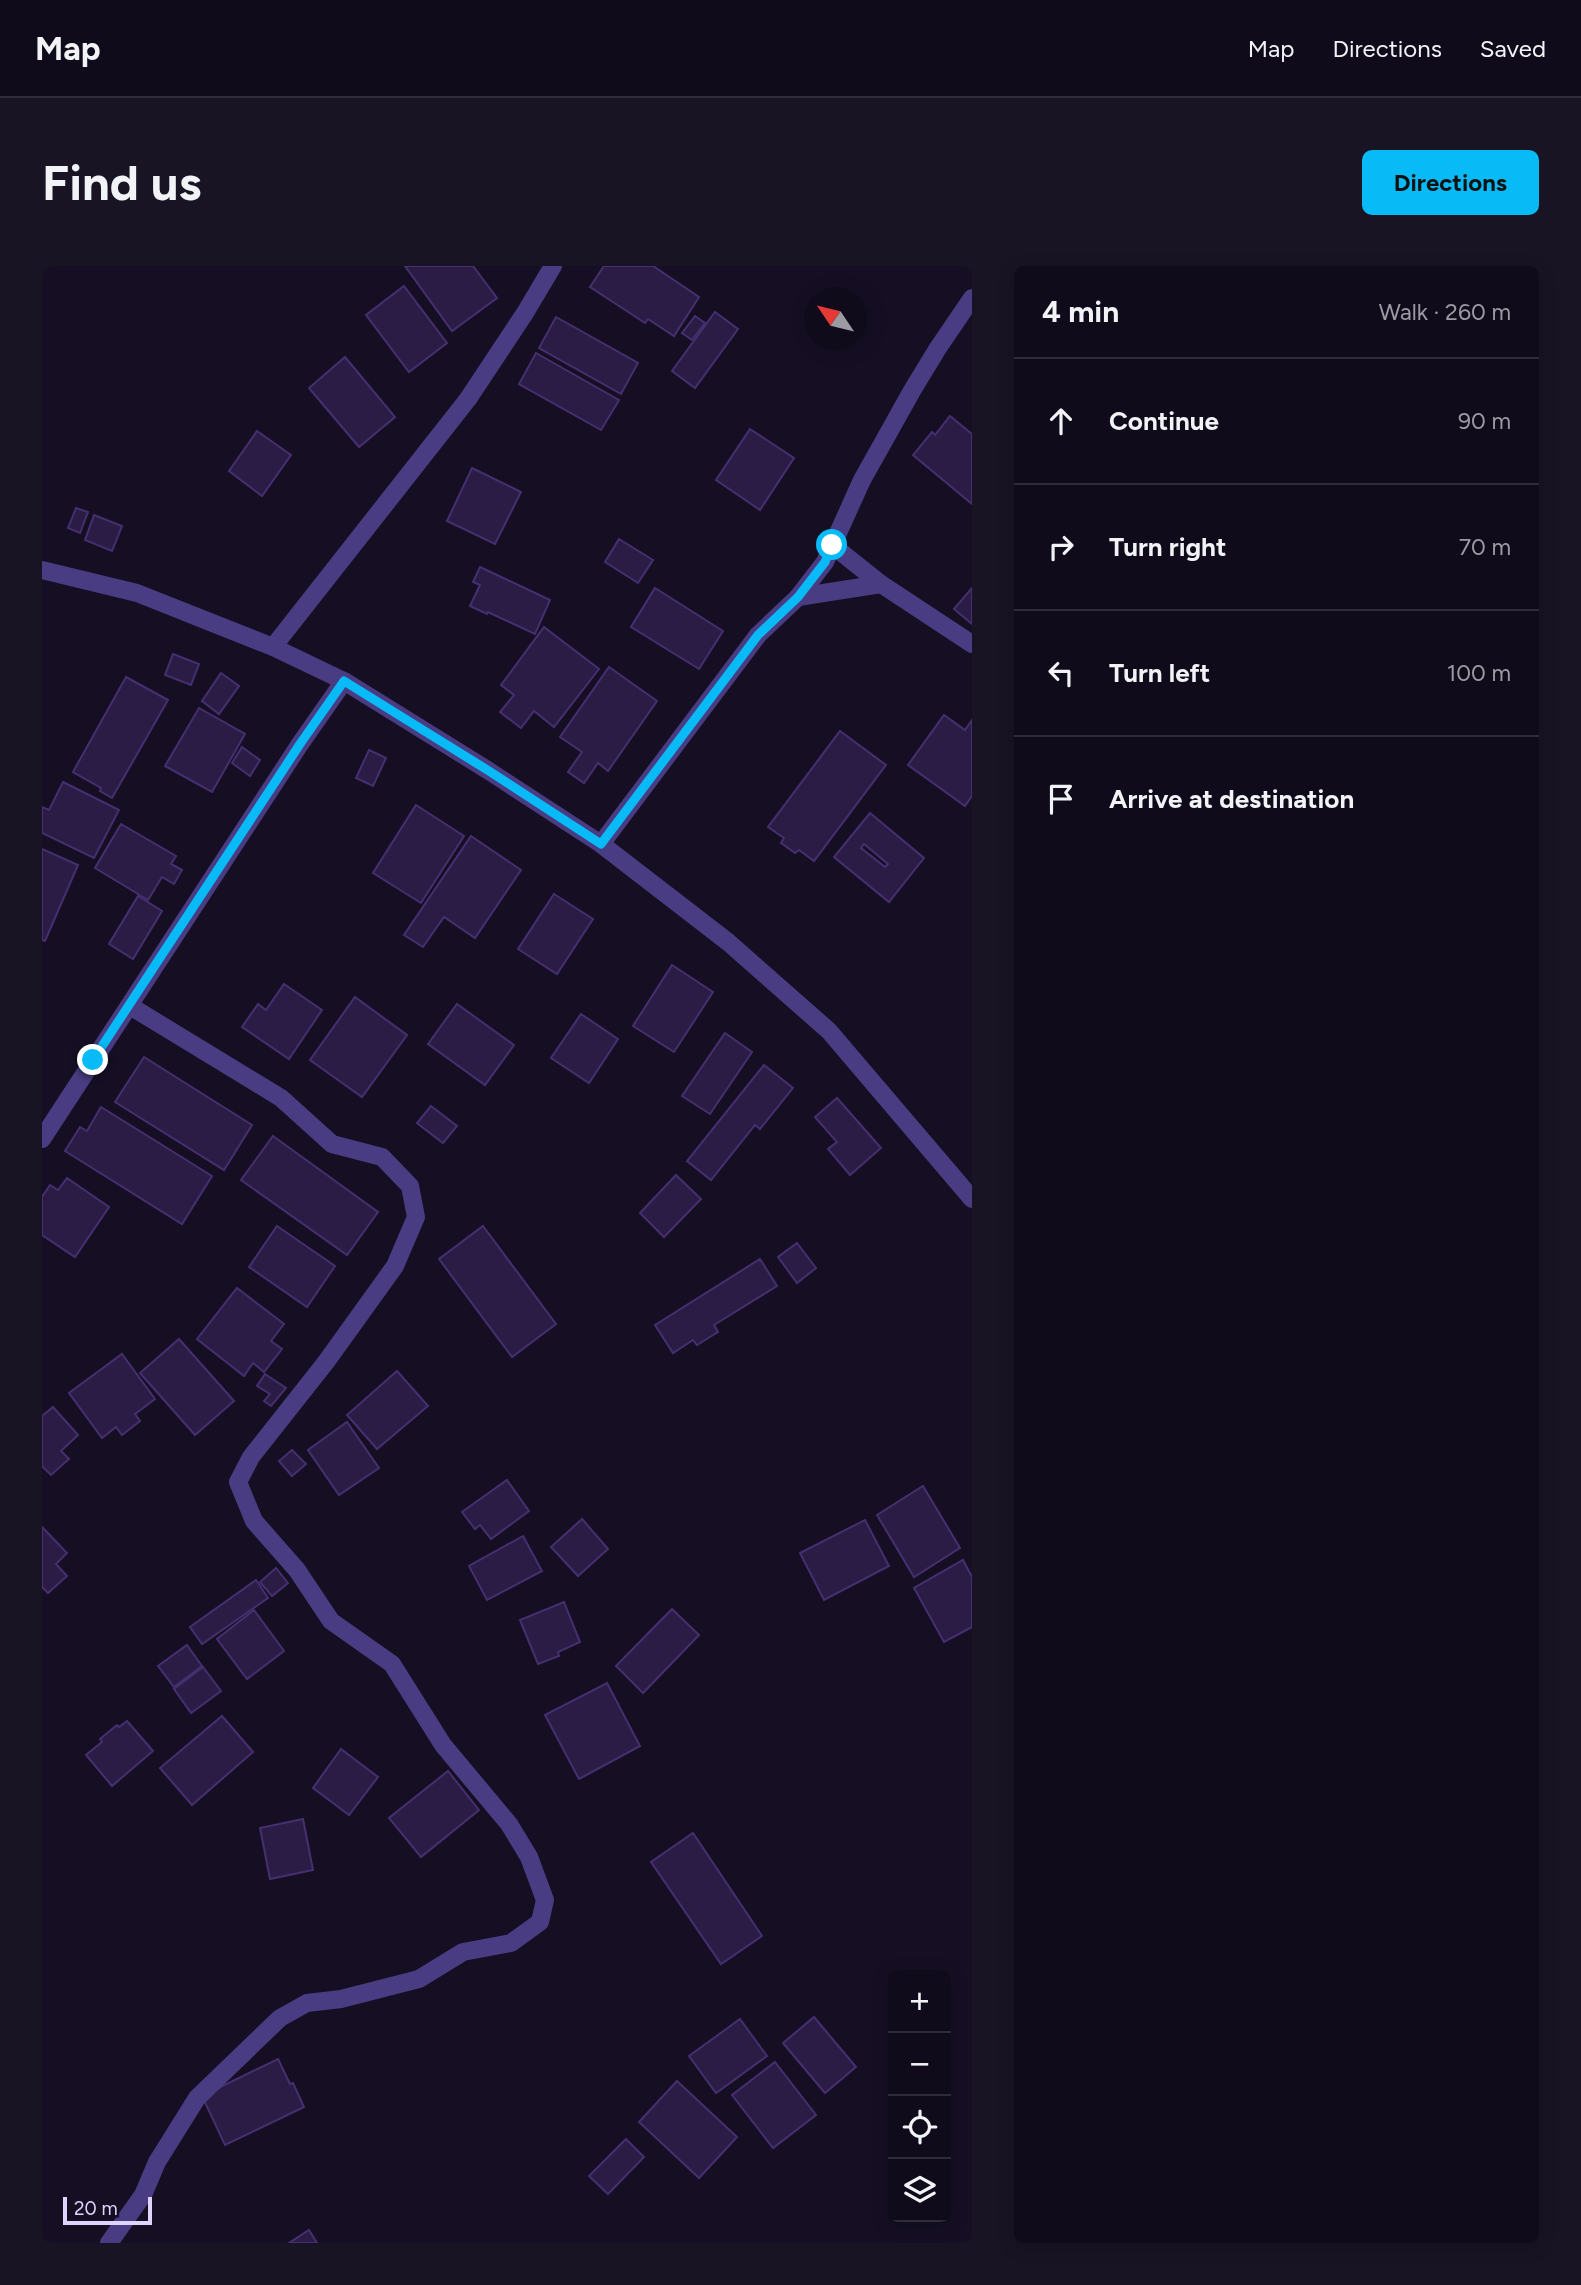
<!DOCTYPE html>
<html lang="en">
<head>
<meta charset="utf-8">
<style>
  :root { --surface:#100b1b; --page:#191424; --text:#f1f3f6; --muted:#9c9ba3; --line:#302b3a; --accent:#08bbf6 }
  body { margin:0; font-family:Figtree,sans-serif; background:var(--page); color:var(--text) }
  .controls { position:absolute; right:21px; bottom:21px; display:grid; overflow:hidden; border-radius:10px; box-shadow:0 4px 18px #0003 }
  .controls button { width:63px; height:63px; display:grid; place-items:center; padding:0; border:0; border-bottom:2px solid var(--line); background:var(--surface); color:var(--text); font:35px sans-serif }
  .compass { position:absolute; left:762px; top:21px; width:63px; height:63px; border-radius:50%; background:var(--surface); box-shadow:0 4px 18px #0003; rotate:305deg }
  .scale { position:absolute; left:21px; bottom:18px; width:89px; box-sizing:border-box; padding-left:7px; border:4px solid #dfd4fe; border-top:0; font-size:19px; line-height:24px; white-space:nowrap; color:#dfd4fe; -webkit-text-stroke:5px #160f24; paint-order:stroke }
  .stop { position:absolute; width:21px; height:21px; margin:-16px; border:5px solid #08bbf6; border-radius:50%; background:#fff }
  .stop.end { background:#08bbf6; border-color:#fff; box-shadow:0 2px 7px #0008 }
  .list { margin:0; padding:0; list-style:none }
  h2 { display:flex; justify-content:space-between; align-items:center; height:91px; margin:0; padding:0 28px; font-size:30px }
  h2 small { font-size:23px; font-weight:400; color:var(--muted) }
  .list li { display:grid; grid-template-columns:46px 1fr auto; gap:21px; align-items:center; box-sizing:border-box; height:126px; padding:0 28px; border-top:2px solid var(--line) }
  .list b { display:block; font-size:26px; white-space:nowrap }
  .list em { font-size:23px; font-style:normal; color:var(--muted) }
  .icon { flex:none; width:38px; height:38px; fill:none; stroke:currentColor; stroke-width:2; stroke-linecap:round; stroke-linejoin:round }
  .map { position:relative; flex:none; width:930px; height:1977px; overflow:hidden; border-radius:10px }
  header { display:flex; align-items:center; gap:42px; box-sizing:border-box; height:98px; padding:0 35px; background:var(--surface); border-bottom:2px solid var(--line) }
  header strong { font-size:33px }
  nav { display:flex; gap:38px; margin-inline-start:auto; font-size:24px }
  .intro { display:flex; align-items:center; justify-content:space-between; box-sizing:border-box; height:168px; padding:0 42px }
  h1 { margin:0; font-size:49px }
  .button { padding:18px 32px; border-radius:10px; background:var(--accent); color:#111; font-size:24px; font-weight:700 }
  main { display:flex; gap:42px; padding:0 42px }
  aside { flex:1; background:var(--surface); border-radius:10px; box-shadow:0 4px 18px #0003 }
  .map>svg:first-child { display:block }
  .building { fill:#2a1c44; stroke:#452f70; stroke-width:2; fill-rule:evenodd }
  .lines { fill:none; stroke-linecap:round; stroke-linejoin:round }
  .minor { stroke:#493c82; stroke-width:18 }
  .route { stroke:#08bbf6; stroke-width:9 }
</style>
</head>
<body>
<header>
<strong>Map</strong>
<nav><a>Map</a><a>Directions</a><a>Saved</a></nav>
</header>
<div class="intro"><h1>Find us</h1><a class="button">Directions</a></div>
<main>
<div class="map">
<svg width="930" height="1977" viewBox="0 0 930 1977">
  <rect width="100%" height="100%" fill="#160f24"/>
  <g class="building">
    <polygon points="363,0 431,0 455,32 410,65"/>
    <polygon points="562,0 611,0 657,31 632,70 606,53 603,57 548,21"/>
    <polygon points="362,20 405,77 367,106 324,49"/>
    <polygon points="673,46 696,63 653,122 630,105"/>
    <polygon points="653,50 663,57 650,74 640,67"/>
    <polygon points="514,51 596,97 579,128 497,82"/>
    <polygon points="494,87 577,134 559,164 477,118"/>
    <polygon points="303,91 353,151 317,181 267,122"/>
    <polygon points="908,150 930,168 930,238 871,189 890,166 893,169"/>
    <polygon points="708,163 752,192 718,244 674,214"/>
    <polygon points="215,165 249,189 220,230 187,205"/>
    <polygon points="430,202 479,226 453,278 405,255"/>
    <polygon points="34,242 46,246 38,267 26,262"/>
    <polygon points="52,249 80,260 70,285 43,274"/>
    <polygon points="577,273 611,294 596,317 563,296"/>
    <polygon points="438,301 508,334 493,368 446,346 445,348 428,340 438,319 431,316"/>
    <polygon points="613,322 681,365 657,403 589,361"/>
    <polygon points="930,322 930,358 912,343"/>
    <polygon points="502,361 557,403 512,461 492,445 479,462 458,446 472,429 459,419"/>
    <polygon points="131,388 157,398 149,419 123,409"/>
    <polygon points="567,401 615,435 566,505 556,497 542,517 526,506 540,486 518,471"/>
    <polygon points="179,407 197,420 177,448 160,435"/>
    <polygon points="84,411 126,434 70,532 58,525 59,522 31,506"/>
    <polygon points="157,442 203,468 170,526 123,500"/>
    <polygon points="902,449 923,464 930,454 930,530 923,540 866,499"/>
    <polygon points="798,465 844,499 772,595 757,584 753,587 739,577 742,572 726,561"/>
    <polygon points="200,481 218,494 208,510 190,497"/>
    <polygon points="327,484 344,492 331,520 314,512"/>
    <polygon points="21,516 77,544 52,592 0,567 0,541 7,544"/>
    <polygon points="374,539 422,570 379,637 331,607"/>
    <path d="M828 547 882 592 847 636 792 591ZM822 578 846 598 843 601 819 582Z"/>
    <polygon points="79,558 134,590 129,598 140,604 132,618 120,611 106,634 53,602"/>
    <polygon points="429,570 479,604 433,672 402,651 381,681 362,669"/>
    <polygon points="0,583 36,599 3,675 0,674"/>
    <polygon points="512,628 551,653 515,708 476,683"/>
    <polygon points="96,630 120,645 91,693 67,678"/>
    <polygon points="630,699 671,726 632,786 591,760"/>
    <polygon points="242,718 280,744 247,793 200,761 216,738 224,744"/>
    <polygon points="313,731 365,769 320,831 268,794"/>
    <polygon points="415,738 472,779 443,819 386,778"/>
    <polygon points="539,748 576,773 547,817 509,792"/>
    <polygon points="683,767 710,786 668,848 640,830"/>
    <polygon points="102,791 210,859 182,904 73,836"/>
    <polygon points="722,799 751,822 718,863 713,859 669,914 645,895"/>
    <polygon points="795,832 839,882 808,909 786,883 795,876 773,851"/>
    <polygon points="389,840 415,860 401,877 375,857"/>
    <polygon points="59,841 170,910 140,958 23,885 38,861 45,865"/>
    <polygon points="231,870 336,946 305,989 199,914"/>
    <polygon points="634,909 659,933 622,971 598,947"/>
    <polygon points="25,912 67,941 33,991 0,969 0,931 8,919 16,924"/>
    <polygon points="235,960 293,1000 265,1041 207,1001"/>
    <polygon points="441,960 514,1058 470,1091 397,993"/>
    <polygon points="755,977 774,1002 755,1017 736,991"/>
    <polygon points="718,993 735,1020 672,1059 676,1066 655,1079 651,1074 631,1087 613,1059"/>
    <polygon points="195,1022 242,1058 229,1075 240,1083 222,1106 211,1097 202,1110 155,1073"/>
    <polygon points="137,1073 192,1135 153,1169 98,1107"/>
    <polygon points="80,1088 113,1133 93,1148 98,1155 80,1169 74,1161 60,1172 27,1127"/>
    <polygon points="355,1105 386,1140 335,1183 305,1149"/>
    <polygon points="223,1108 244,1122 229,1140 222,1135 228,1128 215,1120"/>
    <polygon points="11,1141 36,1169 19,1185 27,1193 9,1209 0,1200 0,1150"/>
    <polygon points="305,1156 337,1202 297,1229 266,1184"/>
    <polygon points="250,1184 264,1198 250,1210 237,1195"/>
    <polygon points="465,1214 487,1245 449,1273 438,1259 433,1263 420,1246"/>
    <polygon points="881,1220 918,1282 872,1311 835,1249"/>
    <polygon points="540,1253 566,1283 536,1310 509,1281"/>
    <polygon points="823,1254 847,1300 782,1334 758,1287"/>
    <polygon points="0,1261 25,1287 14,1298 25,1310 6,1327 0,1321"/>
    <polygon points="481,1270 500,1305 445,1334 427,1300"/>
    <polygon points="921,1294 930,1311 930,1361 902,1376 872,1322"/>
    <polygon points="234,1302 246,1317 230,1330 218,1316"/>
    <polygon points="214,1314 226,1332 160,1378 148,1361"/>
    <polygon points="522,1336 538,1376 516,1386 517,1390 496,1398 478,1354"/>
    <polygon points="630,1343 657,1369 601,1427 574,1400"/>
    <polygon points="212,1344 242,1385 205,1413 175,1373"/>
    <polygon points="145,1379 160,1400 132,1421 116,1400"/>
    <polygon points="161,1401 179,1425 149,1447 132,1423"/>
    <polygon points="565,1417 598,1480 537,1513 503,1449"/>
    <polygon points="180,1450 211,1486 150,1539 118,1502"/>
    <polygon points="85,1455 111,1485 70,1520 44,1489 60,1476 58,1473 75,1459 77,1461"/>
    <polygon points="299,1483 336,1511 307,1549 271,1522"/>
    <polygon points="406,1505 437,1544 379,1591 347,1552"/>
    <polygon points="261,1553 271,1604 228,1613 218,1562"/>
    <polygon points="651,1567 720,1670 679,1698 609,1596"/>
    <polygon points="772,1751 814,1801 783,1827 741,1777"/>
    <polygon points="698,1753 725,1790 674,1827 647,1790"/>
    <polygon points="236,1793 248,1818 251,1817 262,1841 183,1879 160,1830"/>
    <polygon points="733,1796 774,1849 731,1882 690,1829"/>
    <polygon points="635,1815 695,1871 657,1912 597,1856"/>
    <polygon points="584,1873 602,1891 566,1928 547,1910"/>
    <polygon points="267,1964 275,1977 247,1977"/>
  </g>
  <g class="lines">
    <g class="minor">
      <polyline points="790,279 839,318 930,378"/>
      <polyline points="0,304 95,327 231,381 302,415 447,505 559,578 686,676 787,765 930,933"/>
      <polyline points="756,331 839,318"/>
      <polyline points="231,381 426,133 483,47 511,0"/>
      <polyline points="559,578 716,369 756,331 783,296 820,214 871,123 896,82 930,32"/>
      <polyline points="0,873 258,478 302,415"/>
      <polyline points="67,1977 101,1929 115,1896 155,1832 238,1752 265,1737 299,1733 377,1713 421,1686 469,1677 498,1656 503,1634 487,1591 467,1558 401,1479 350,1398 289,1355 255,1304 212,1255 196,1216 209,1191 284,1096 353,1000 374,951 368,920 340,891 290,878 239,832 88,740"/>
    </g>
  </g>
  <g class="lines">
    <polyline class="route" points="51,794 258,478 302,415 447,505 559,578 716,369 756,331 783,296 790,279"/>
  </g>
</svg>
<div class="controls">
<button>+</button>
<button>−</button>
<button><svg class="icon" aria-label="locate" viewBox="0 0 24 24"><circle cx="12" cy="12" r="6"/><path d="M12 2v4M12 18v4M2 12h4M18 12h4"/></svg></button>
<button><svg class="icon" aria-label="layers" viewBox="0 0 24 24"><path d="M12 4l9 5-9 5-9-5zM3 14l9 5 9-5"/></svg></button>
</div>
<svg class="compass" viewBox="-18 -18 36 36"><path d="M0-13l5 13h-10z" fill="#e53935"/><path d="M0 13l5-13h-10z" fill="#9c9ba3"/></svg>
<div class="scale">20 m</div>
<div class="stop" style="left:790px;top:279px"></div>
<div class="stop end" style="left:51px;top:794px"></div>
</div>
<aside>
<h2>4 min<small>Walk · 260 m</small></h2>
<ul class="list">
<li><svg class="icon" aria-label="ahead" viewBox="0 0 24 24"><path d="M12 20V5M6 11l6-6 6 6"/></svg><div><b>Continue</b></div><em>90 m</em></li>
<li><svg class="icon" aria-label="right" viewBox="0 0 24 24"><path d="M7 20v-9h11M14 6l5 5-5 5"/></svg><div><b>Turn right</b></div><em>70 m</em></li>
<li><svg class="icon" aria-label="left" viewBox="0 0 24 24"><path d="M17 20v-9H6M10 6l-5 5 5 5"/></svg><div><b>Turn left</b></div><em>100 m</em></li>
<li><svg class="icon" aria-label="arrive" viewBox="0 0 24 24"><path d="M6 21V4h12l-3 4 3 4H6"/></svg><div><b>Arrive at destination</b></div></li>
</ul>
</aside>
</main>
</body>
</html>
